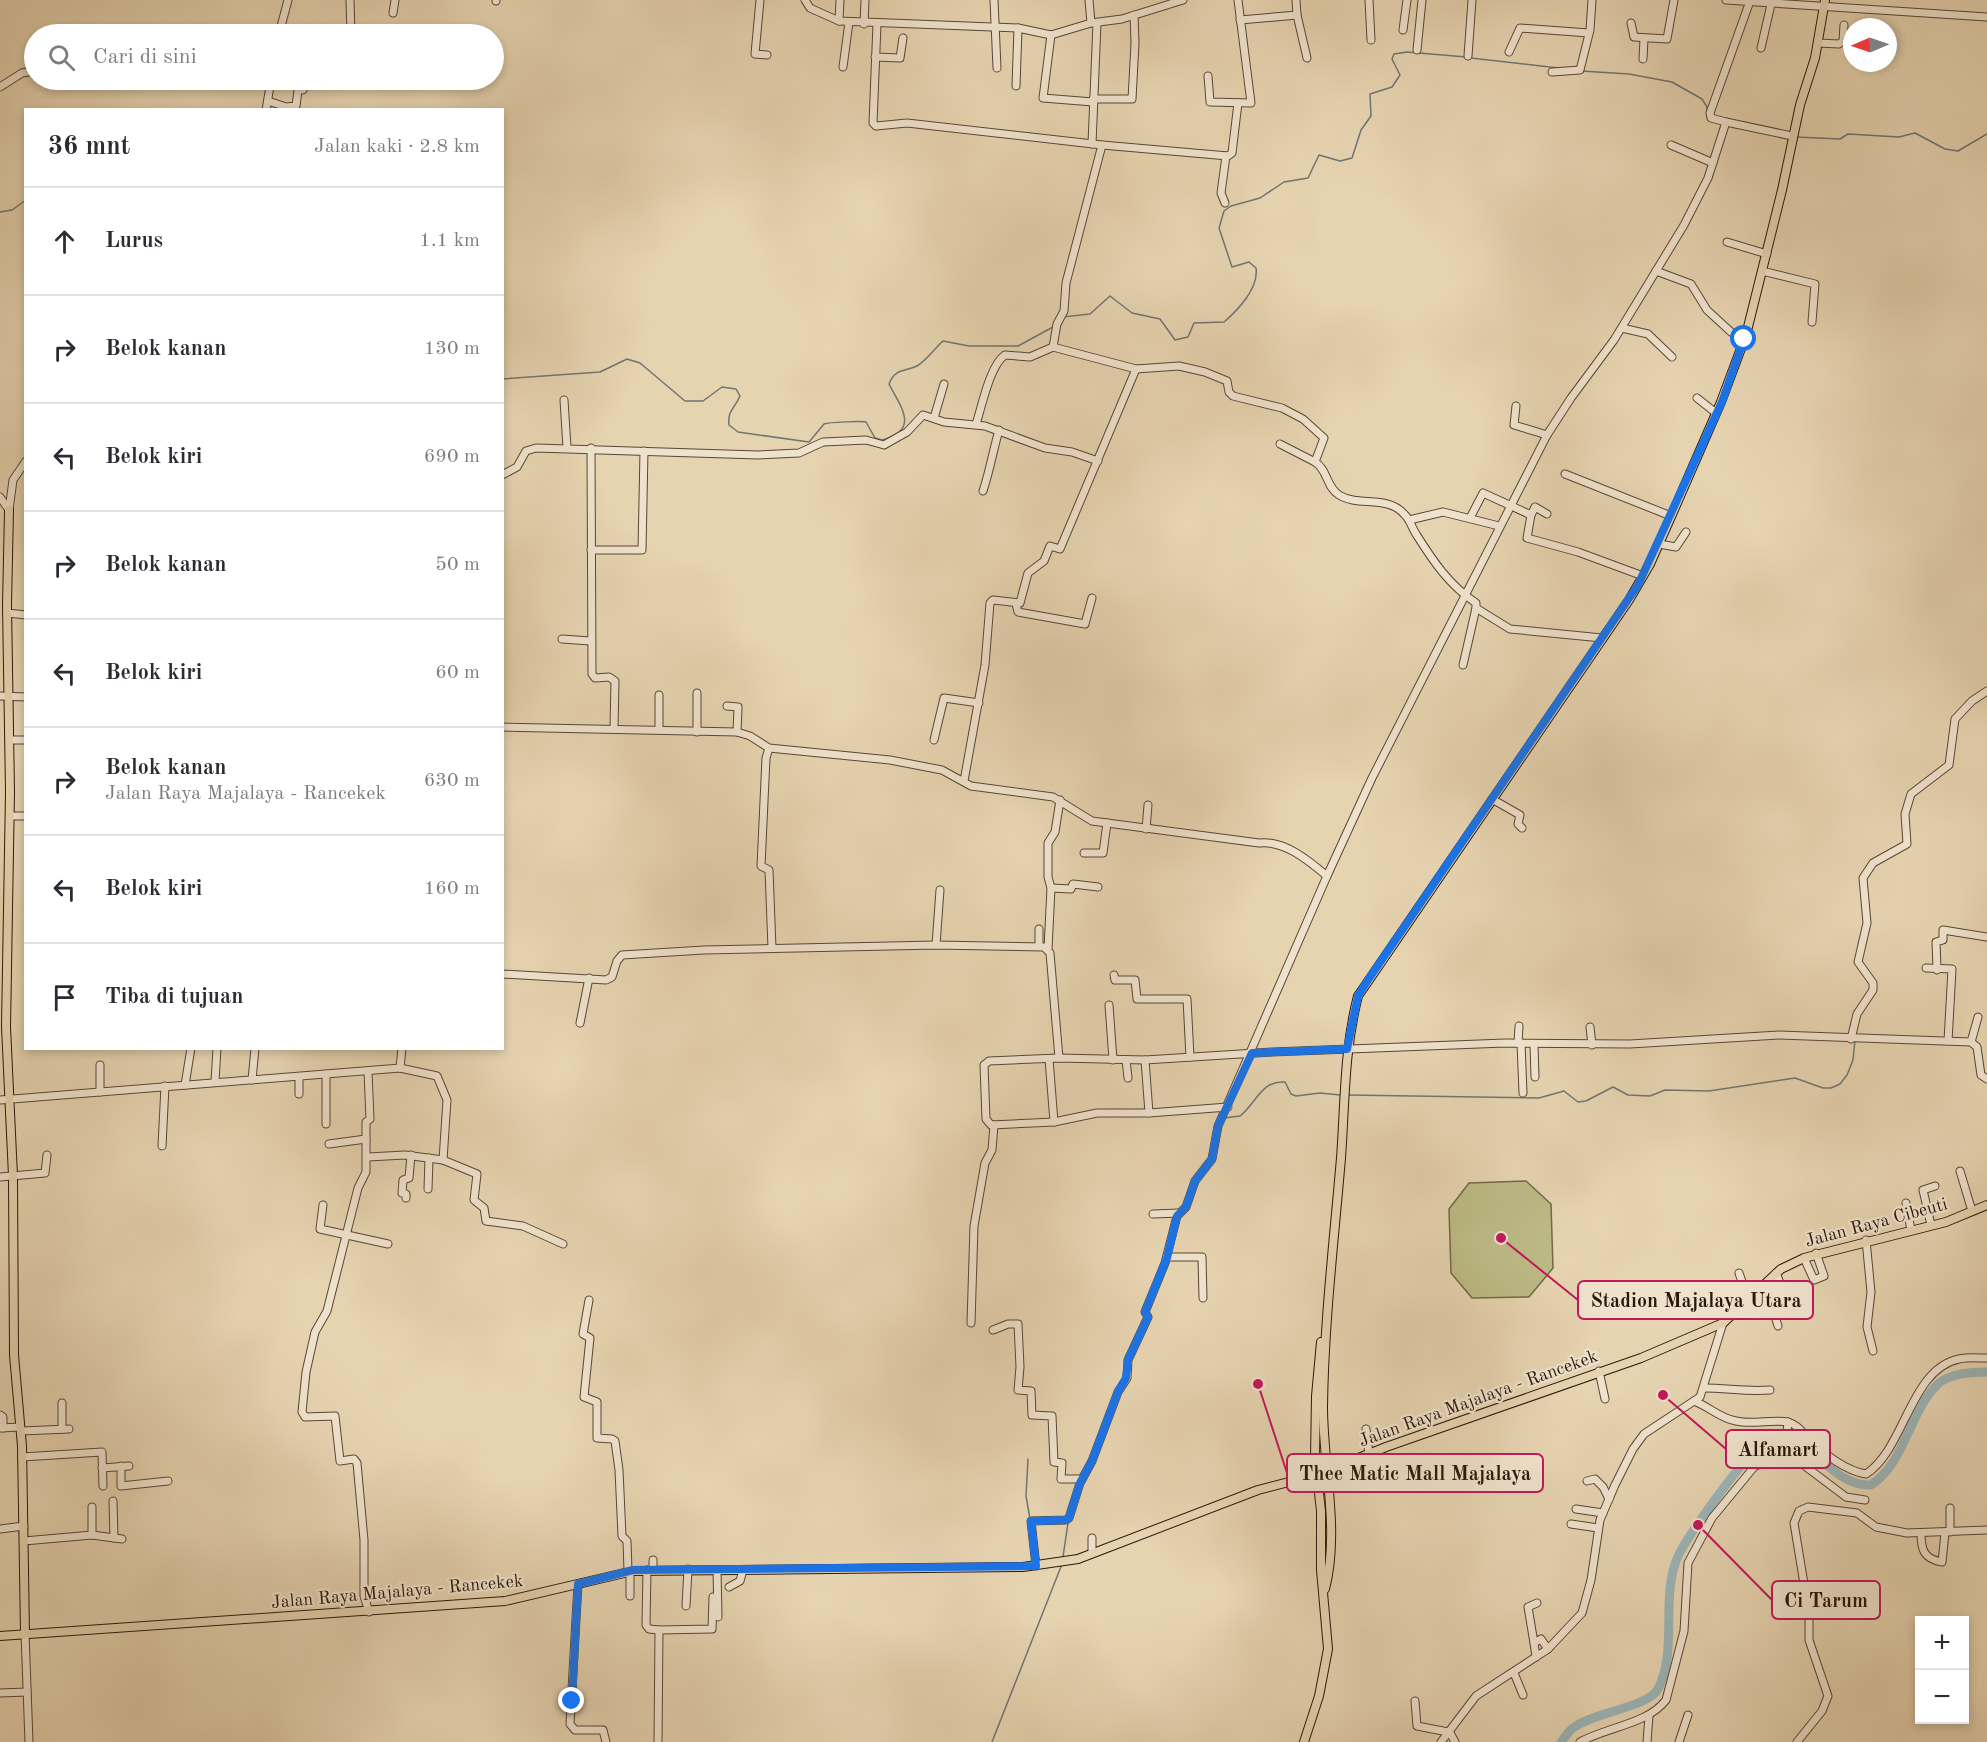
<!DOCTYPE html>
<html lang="id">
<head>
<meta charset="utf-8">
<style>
  :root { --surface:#fff; --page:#f2f2f3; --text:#2b2b33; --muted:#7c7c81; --line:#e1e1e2 }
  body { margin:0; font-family:"Old Standard TT",serif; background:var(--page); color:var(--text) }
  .controls { position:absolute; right:18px; bottom:18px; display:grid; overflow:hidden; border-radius:0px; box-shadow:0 3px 9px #0003 }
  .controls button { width:54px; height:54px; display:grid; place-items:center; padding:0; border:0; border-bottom:2px solid var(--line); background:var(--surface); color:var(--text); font:30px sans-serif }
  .compass { position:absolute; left:1843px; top:18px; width:54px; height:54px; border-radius:50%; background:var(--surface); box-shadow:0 3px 9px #0003; rotate:268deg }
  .stop { position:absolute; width:18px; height:18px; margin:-14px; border:4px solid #1a73e8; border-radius:50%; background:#fff }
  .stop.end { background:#1a73e8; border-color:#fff; box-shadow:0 2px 6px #0008 }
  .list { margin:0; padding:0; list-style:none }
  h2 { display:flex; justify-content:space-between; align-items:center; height:78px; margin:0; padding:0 24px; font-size:26px }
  h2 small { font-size:20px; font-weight:400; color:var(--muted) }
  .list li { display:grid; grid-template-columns:39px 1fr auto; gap:18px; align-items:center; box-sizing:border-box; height:108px; padding:0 24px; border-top:2px solid var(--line) }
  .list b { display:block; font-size:22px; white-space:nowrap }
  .list p { margin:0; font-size:20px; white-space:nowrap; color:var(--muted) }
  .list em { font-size:20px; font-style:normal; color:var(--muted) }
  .icon { flex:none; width:33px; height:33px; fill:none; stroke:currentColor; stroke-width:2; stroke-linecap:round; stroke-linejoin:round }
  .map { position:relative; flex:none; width:1987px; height:1742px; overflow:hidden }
  .search { position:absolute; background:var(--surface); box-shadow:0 3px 9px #0003; left:24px; top:24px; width:480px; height:66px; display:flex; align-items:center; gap:15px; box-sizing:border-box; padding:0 21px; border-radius:33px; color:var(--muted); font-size:22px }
  .panel { position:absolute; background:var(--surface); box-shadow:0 3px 9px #0003; left:24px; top:108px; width:480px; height:942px; border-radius:0px }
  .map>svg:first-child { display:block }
  .green { fill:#bcba86; stroke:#736848; stroke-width:1.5 }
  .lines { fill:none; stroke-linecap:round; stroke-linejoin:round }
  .stream { stroke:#6e7672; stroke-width:1.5 }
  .river { stroke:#9bb5b7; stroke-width:9 }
  .minor-casing { stroke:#594634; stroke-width:9 }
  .major-casing { stroke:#2a170b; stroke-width:10 }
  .minor { stroke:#efe2cc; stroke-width:7 }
  .major { stroke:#e6d3b0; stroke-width:8 }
  .route { stroke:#1a73e8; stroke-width:8 }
  .labels { text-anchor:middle; stroke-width:4.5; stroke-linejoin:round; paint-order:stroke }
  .street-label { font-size:18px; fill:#2a170b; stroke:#efe2cc }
  .leader { fill:none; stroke:#c2185b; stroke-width:2 }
  .callout-dot { fill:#c2185b; stroke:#efe2cc; stroke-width:2 }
  .callout { fill:#efe2cc; stroke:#c2185b; stroke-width:2 }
  .callout-label { font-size:20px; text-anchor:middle; font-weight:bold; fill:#2a170b }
</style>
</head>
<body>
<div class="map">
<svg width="1987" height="1742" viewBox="0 0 1987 1742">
  <rect width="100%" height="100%" fill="#e6d3b0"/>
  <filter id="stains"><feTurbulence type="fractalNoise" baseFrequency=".00333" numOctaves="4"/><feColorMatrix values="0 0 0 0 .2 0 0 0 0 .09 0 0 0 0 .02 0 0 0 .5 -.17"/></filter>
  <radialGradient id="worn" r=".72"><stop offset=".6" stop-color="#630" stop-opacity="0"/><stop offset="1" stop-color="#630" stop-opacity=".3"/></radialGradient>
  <polygon class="green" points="1526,1181 1551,1204 1553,1268 1529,1297 1472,1298 1451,1273 1449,1209 1469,1183"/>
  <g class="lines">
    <g class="stream">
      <polyline points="1471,58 1558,68"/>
      <polyline points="1581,71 1629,74 1672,82 1702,99 1707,107 1707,118"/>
      <polyline points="1796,137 1840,139 1848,134 1899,137 1915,133 1945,149 1958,151 1987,134"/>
      <polyline points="0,212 12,210 26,200"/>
      <path d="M1063 317 1090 314 1110 296 1132 313 1160 319 1175 340 1188 337 1194 323 1224 322C1238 310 1259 288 1256 268L1249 262 1232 267 1219 228 1224 211 1231 206 1260 198 1284 182 1308 178 1319 155 1340 161 1352 158 1361 130 1371 116 1370 94 1392 87 1400 75 1392 59 1394 54 1407 52 1466 57"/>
      <path d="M502 379 600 372 627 359 640 363 685 401H703L722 387 736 389 740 396C735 408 727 411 729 425L738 432 809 442 824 424C830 422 861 421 866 422L875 438 882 440C921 430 900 406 889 384 895 368 905 372 917 366 926 361 935 348 943 341L969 346H1018L1053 327"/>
      <polyline points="1936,779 1944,772"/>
      <polyline points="1348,1095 1539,1098 1564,1091 1578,1102 1586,1101 1613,1087 1628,1095 1650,1096 1665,1090 1709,1091 1795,1078 1823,1088 1831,1088 1840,1084 1847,1075 1853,1060 1855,1040"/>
      <path d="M1224 1118 1240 1116C1256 1104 1261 1080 1285 1082L1291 1094 1296 1096 1320 1093 1340 1095"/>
      <polyline points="1028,1459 1026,1496 1030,1519"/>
      <polyline points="1063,1557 1068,1523"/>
      <polyline points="992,1742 1062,1564"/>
    </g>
    <path class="river" d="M1561 1742C1565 1738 1568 1731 1573 1728 1591 1713 1649 1707 1658 1689 1677 1652 1662 1604 1675 1564 1681 1543 1736 1469 1753 1453 1758 1448 1770 1441 1777 1441 1814 1437 1832 1487 1871 1485 1906 1462 1908 1413 1938 1384 1950 1373 1972 1372 1987 1372"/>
    <defs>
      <g id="minor">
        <polyline points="350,0 351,34"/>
        <polyline points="760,0 755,54 767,55"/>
        <polyline points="805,0 810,8 839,21 1018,28 1051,35 1091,23 1122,19 1183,0"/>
        <polyline points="994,0 997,68"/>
        <polyline points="1089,0 1091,23"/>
        <polyline points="1296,0 1297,15 1307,58"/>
        <polyline points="1369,0 1371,40"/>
        <polyline points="1726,0 1987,17"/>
        <polyline points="496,1 496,0"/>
        <polyline points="393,13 395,0"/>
        <polyline points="1240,20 1297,15"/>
        <polyline points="839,21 840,0"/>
        <polyline points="1631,23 1634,37 1667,39 1674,0"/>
        <polyline points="864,24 865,0"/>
        <polyline points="877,24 873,123 876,126 907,123 1102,145 1066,283 1064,311 1057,324 1053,347"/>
        <polyline points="1403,30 1407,0"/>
        <polyline points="279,34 288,0"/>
        <polyline points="1051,35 1043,98 1093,102"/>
        <polyline points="1818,43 1839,44 1843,41 1844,25"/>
        <polyline points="1761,48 1772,0"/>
        <polyline points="1417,50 1422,0"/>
        <polyline points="1509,52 1520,28 1589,33"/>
        <polyline points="1468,56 1472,0"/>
        <polyline points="875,57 900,58 903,38"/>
        <polyline points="1643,59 1644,39"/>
        <polyline points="843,67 849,22"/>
        <polyline points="1552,72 1580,70 1590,30 1592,0"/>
        <polyline points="1208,76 1210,102 1251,103 1238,0"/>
        <polyline points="271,81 303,82"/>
        <polyline points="1016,86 1018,28"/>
        <polyline points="0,87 22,73 34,71"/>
        <polyline points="1093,99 1132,99 1135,43 1134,15"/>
        <polyline points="268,101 286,107 296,106 298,90 303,90 307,82 335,82 339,80"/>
        <polyline points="266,110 271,80"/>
        <polyline points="1726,122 1792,136"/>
        <polyline points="1092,144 1097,23"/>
        <polyline points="1102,145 1228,156 1232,153 1238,103"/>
        <polyline points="1671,145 1713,163"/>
        <polyline points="1225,203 1221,193 1226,156"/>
        <polyline points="1727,242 1767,254"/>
        <polyline points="1656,271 1691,284 1707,310 1731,332 1744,339"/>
        <polyline points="1762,271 1815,284 1812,322"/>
        <polyline points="1622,328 1648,334 1672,357"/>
        <polyline points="1697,398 1716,413"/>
        <polyline points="564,400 567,448"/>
        <polyline points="1516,406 1514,425 1547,435"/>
        <polyline points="934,418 944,384"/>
        <path d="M976 424C982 406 990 365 1005 355L1030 357 1053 347 1136 369 1179 366 1205 372 1227 381 1229 392 1233 396 1282 408 1303 419 1324 438 1315 462C1328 470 1326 487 1339 495 1358 507 1388 495 1404 514 1410 519 1412 528 1416 534 1433 561 1449 585 1476 603V608L1510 629 1602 638"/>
        <polyline points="1280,444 1315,462"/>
        <polyline points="591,448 592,674 595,678 609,677 615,681 614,728"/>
        <polyline points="1565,474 1671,516"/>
        <polyline points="502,475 517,467 526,451 536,448 758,455 799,453 823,442 866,440 884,445 907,432 923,415 944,422 985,426 1045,448 1072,452 1098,461"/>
        <path d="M983 491C990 470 993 451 999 430"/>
        <polyline points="0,497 9,510"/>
        <polyline points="9,510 13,480 26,461"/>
        <polyline points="1531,515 1527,538 1578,552 1643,576"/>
        <polyline points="1470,518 1483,493 1531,515 1535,507 1547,514"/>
        <polyline points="1409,520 1443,512 1499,526"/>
        <polyline points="1659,544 1676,547 1686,532"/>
        <polyline points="591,550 642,550 644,451"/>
        <polyline points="1016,604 1018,612 1085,624 1092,598"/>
        <polyline points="7,613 26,615"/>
        <polyline points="562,639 590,641"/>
        <polyline points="1463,665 1476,608"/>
        <polyline points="697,693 697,732"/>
        <polyline points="0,696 26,697"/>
        <polyline points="727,706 738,707 737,732"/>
        <path d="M502 727 737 732 750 736 769 748 890 760 942 770 971 786 1053 797 1092 821 1259 843C1284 840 1308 860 1327 876L1218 1126 1212 1159 1195 1181 1186 1207 1177 1216 1165 1263 1145 1312 1148 1317 1128 1360 1127 1378 1118 1392 1092 1461 1080 1483 1069 1518 1066 1520 1031 1521 1036 1566"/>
        <polyline points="659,729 659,695"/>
        <polyline points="10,740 26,740"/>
        <polyline points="934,740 944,698 979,703"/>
        <polyline points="769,748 766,758 761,866 769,870 772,948"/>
        <polyline points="964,781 985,665 990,603 993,600 1020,603 1028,573 1044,561 1050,546 1060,549 1136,369"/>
        <polyline points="1492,799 1520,815 1518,824 1522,828"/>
        <polyline points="10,816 26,816"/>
        <polyline points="1146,829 1148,805"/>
        <polyline points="1084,853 1103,853 1107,823"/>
        <polyline points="1327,876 1372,778 1547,435 1571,398 1614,340 1684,225 1708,178 1726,122 1711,118 1710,113 1750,1"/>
        <polyline points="1051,888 1071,889 1073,884 1098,887"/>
        <polyline points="1039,929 1039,946"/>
        <polyline points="936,945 940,890"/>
        <polyline points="1048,949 1051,888 1048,877 1048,843 1055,832 1060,800"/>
        <polyline points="1926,968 1952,969 1948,1041"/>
        <polyline points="1937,970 1936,942 1943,940 1943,930 1987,937"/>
        <polyline points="502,974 606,980 612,977 617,961 622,955 704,950 936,945 1044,947 1050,953 1059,1058"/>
        <polyline points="1114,975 1115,980 1135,980 1137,999 1187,999 1190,1057"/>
        <polyline points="1109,1005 1113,1060"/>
        <polyline points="580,1023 589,978"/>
        <polyline points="1590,1027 1592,1045"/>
        <polyline points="1851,1039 1857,1014 1873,990 1873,983 1858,962 1867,923 1863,878 1873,863 1907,844 1905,814 1911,794 1949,765 1955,719 1972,701 1987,691"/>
        <polyline points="1971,1042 1978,1017"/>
        <polyline points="1518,1043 1519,1026"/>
        <polyline points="1521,1043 1523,1093"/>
        <polyline points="1534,1044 1535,1077"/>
        <polyline points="1049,1059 1054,1122"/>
        <polyline points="1126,1060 1128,1078"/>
        <polyline points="1145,1060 1149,1113"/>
        <polyline points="400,1068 402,1048"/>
        <polyline points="368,1072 370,1119 366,1122 366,1172 358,1188 327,1311 315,1332 306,1372 302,1412 305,1417 335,1416 340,1461 354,1459 357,1463 364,1540 364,1596 369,1612"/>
        <polyline points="299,1077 299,1094"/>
        <polyline points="252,1080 255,1048"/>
        <polyline points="215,1082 217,1048"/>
        <polyline points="185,1085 191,1048"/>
        <polyline points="100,1092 100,1065"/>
        <polyline points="0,1100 400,1068 437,1076 447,1100 443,1160 477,1174 474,1200 484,1208 486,1221 523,1226 563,1244"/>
        <polyline points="1228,1107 1149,1113 1097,1113 1054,1122 991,1125 986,1119 984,1065 989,1061 1059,1058 1145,1060 1272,1052 1505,1043 1630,1044 1779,1035 1971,1042 1977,1047 1981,1075 1987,1079"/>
        <polyline points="326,1124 326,1074"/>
        <polyline points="329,1144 366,1139"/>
        <polyline points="162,1146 165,1086"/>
        <polyline points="368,1157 405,1155 443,1160"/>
        <polyline points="1960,1171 1972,1211"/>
        <polyline points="0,1177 45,1173 47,1155"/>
        <polyline points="428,1189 429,1158"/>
        <polyline points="406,1198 406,1194 402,1193 403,1180 409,1178 411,1155"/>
        <polyline points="1906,1203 1911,1230"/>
        <polyline points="323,1205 320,1229 388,1244"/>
        <polyline points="1153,1214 1179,1213"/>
        <polyline points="1931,1225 1923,1190 1935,1186"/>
        <polyline points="1866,1240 1871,1292 1867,1327 1873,1351"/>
        <polyline points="1167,1257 1202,1257 1203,1298"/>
        <polyline points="1804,1258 1814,1280 1824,1276 1816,1253"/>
        <polyline points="1739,1273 1748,1299"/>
        <polyline points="1765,1284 1778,1326"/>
        <polyline points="589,1300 583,1334 590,1338 584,1397 597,1402 597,1438 612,1439 615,1441 619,1470 622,1536 627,1541 628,1571"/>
        <polyline points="1771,1300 1784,1293 1776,1273"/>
        <polyline points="971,1323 974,1226 985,1163 992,1150 994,1125"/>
        <polyline points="993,1330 1008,1324 1018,1324 1020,1367 1018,1390 1031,1391 1032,1415 1052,1416 1054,1462 1062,1463 1061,1479 1082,1479"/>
        <polyline points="1599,1371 1605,1399"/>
        <path d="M1704 1388C1727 1388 1747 1392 1770 1390"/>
        <path d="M1694 1401C1710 1407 1719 1418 1736 1421 1753 1425 1771 1419 1788 1422"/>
        <polyline points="62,1403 62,1429"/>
        <polyline points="0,1415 3,1417 3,1428"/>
        <polyline points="0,1428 20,1427"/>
        <polyline points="1366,1429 1369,1454"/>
        <polyline points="21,1431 69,1429"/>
        <polyline points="22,1457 102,1452 103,1486"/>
        <polyline points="121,1466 121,1486 168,1481"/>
        <polyline points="102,1468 129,1466"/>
        <polyline points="1587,1481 1595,1479 1603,1487 1609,1499"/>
        <path d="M1865 1500 1846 1497 1785 1451 1788 1422C1798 1425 1802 1432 1809 1439 1824 1454 1846 1471 1866 1474 1905 1449 1910 1369 1959 1359 1968 1357 1978 1358 1987 1358"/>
        <polyline points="113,1501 114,1538"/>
        <polyline points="92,1507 92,1535"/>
        <polyline points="1950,1508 1950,1532"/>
        <polyline points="1576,1509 1603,1513"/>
        <polyline points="1571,1524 1598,1528"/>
        <polyline points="0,1529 24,1526"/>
        <path d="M1921 1533C1921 1550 1924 1559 1942 1562L1945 1533"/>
        <polyline points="1092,1538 1092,1552"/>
        <polyline points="24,1541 92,1535 122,1539"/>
        <polyline points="653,1560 653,1570"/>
        <polyline points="647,1570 646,1625 649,1629 659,1630 658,1742"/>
        <polyline points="717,1570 718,1617"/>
        <polyline points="578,1584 570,1724 575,1730 603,1730 606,1742"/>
        <polyline points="729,1587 740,1581 743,1570"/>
        <polyline points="630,1596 630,1571"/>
        <polyline points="686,1606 688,1569"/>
        <polyline points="659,1630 712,1629 713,1597"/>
        <polyline points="25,1633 29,1742"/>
        <polyline points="1534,1643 1528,1607 1537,1603"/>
        <polyline points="1536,1657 1534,1643 1541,1639 1548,1649"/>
        <polyline points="1514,1673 1523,1695"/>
        <polyline points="0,1693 27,1692"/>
        <polyline points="1415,1701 1417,1726 1448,1732"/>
        <polyline points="1449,1731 1455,1742"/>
        <polyline points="1441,1742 1476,1696 1548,1649 1582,1613 1591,1580 1600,1520 1615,1485 1633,1449 1644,1434 1700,1397 1723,1323"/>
        <path d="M1580 1742C1607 1727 1648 1724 1666 1700L1684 1631 1688 1563 1712 1518 1754 1467 1784 1451"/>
        <polyline points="1647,1742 1649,1716"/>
        <polyline points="1679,1742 1688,1715"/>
        <polyline points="1797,1742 1822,1711 1828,1696 1809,1640 1809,1614 1794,1523 1799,1511 1808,1507 1857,1513 1876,1527 1907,1533 1987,1530"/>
      </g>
      <g id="major">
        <polyline points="9,510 7,605 10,792 6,1027 13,1176 14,1355 22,1446 25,1633"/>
        <path d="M1325 1589C1340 1531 1323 1466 1323 1407 1324 1324 1334 1241 1341 1158 1345 1103 1344 1050 1358 996L1629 600 1650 564 1670 519 1721 402 1746 335 1782 190 1800 105 1815 58 1825 0"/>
        <polyline points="0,1636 505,1601 633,1571 1023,1567 1078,1559 1258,1490 1316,1475 1386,1447 1641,1358 1723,1323 1781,1269 1804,1258 1946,1222 1987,1205"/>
        <polyline points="1304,1742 1319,1696 1328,1649 1321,1570 1321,1511 1315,1458 1316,1396 1321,1342"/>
      </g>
    </defs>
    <use href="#minor" class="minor-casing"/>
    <use href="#major" class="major-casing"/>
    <use href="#minor" class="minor"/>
    <use href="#major" class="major"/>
  </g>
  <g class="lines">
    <polyline class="route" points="572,1701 578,1584 633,1570 1036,1566 1031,1521 1066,1520 1069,1518 1080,1483 1092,1461 1118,1392 1126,1378 1128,1360 1148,1317 1145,1312 1167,1258 1177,1216 1186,1207 1195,1181 1212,1159 1218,1126 1252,1053 1347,1049 1358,996 1368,980 1638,585 1722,402 1744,339"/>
  </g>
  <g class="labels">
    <g class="street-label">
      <text transform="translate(1876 1222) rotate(-15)" y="6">Jalan Raya Cibeuti</text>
      <text transform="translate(1478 1398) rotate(-20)" y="6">Jalan Raya Majalaya - Rancekek</text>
      <text transform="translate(397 1591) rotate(-5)" y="6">Jalan Raya Majalaya - Rancekek</text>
    </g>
  </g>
  <path class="leader" d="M1501 1238L1578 1300M1663 1395L1726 1449M1258 1384L1287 1473M1698 1525L1772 1600"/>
  <g class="callout-dot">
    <circle cx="1501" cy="1238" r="6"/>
    <circle cx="1663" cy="1395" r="6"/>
    <circle cx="1258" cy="1384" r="6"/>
    <circle cx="1698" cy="1525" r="6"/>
  </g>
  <g class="callout">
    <rect x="1578" y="1281" width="235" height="38" rx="6"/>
    <rect x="1726" y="1430" width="104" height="38" rx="6"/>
    <rect x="1287" y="1454" width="256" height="38" rx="6"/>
    <rect x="1772" y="1581" width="108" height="38" rx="6"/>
  </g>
  <g class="callout-label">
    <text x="1696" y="1307">Stadion Majalaya Utara</text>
    <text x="1778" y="1456">Alfamart</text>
    <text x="1415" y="1480">Thee Matic Mall Majalaya</text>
    <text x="1826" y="1607">Ci Tarum</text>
  </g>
  <rect width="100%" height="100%" filter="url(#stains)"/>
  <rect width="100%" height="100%" fill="url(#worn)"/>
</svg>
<div class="controls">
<button>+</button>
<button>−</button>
</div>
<svg class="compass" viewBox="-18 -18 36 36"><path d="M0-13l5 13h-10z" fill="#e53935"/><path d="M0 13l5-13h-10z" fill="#7c7c81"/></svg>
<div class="stop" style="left:1744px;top:339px"></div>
<div class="stop end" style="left:572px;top:1701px"></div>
<div class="search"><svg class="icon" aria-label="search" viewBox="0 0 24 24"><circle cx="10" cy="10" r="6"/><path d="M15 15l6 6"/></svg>Cari di sini</div>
<section class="panel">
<h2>36 mnt<small>Jalan kaki · 2.8 km</small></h2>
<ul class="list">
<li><svg class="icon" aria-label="ahead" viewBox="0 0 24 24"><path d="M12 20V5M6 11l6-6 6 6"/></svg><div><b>Lurus</b></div><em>1.1 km</em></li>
<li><svg class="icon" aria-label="right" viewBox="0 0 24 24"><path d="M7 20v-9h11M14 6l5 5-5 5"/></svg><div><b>Belok kanan</b></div><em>130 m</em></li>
<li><svg class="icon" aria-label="left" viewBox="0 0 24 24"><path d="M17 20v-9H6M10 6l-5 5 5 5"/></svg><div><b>Belok kiri</b></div><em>690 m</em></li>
<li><svg class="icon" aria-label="right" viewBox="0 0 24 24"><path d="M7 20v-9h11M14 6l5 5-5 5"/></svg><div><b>Belok kanan</b></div><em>50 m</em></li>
<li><svg class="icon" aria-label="left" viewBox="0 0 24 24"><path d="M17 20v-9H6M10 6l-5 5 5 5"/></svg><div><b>Belok kiri</b></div><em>60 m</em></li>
<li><svg class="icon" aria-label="right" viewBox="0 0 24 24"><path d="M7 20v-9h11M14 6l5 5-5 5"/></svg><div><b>Belok kanan</b><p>Jalan Raya Majalaya - Rancekek</p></div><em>630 m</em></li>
<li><svg class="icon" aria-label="left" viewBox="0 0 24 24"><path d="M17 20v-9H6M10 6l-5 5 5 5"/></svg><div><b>Belok kiri</b></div><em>160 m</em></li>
<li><svg class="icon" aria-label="arrive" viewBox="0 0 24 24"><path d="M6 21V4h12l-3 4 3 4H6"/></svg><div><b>Tiba di tujuan</b></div></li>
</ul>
</section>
</div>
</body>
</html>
